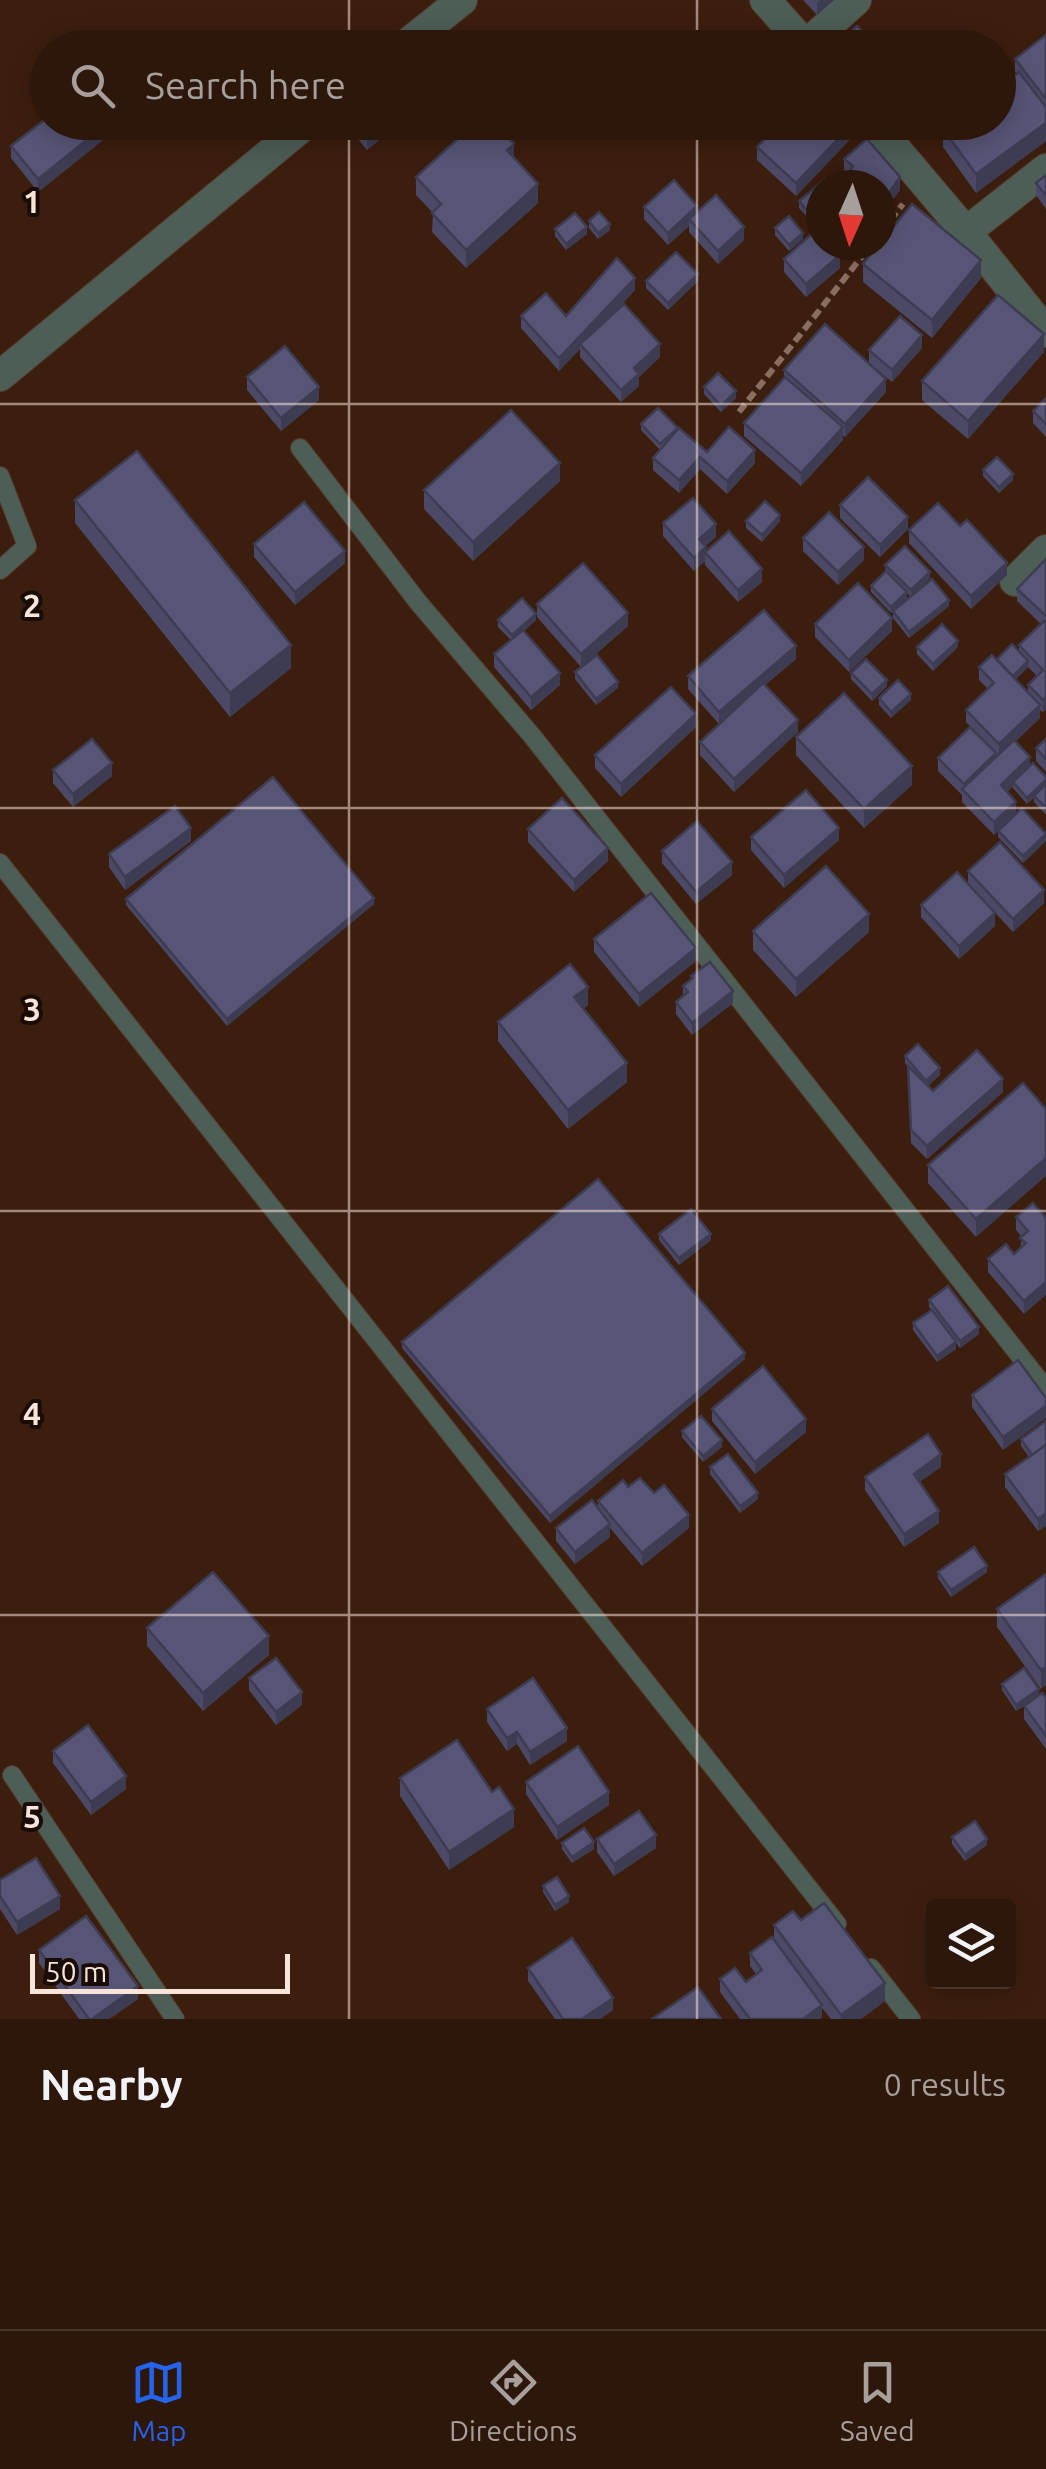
<!DOCTYPE html>
<html lang="en">
<head>
<meta charset="utf-8">
<style>
  :root { --surface:#2d160a; --page:#392318; --text:#f1f3f6; --muted:#a79f9c; --line:#48352b; --accent:#2563eb }
  body { margin:0; font-family:Ubuntu,sans-serif; background:var(--page); color:var(--text) }
  .controls { position:absolute; right:30px; bottom:30px; display:grid; overflow:hidden; border-radius:10px; box-shadow:0 5px 25px #0003 }
  .controls button { width:90px; height:90px; display:grid; place-items:center; padding:0; border:0; border-bottom:2px solid var(--line); background:var(--surface); color:var(--text); font:50px sans-serif }
  .compass { position:absolute; left:806px; top:170px; width:90px; height:90px; border-radius:50%; background:var(--surface); box-shadow:0 5px 25px #0003; rotate:183deg }
  .scale { position:absolute; left:30px; bottom:25px; width:260px; box-sizing:border-box; padding-left:10px; border:5px solid #f9e4da; border-top:0; font-size:28px; line-height:35px; white-space:nowrap; color:#f9e4da; -webkit-text-stroke:8px #190c06; paint-order:stroke }
  .list { margin:0; padding:0; list-style:none }
  h2 { display:flex; justify-content:space-between; align-items:center; height:130px; margin:0; padding:0 40px; font-size:42px }
  h2 small { font-size:32px; font-weight:400; color:var(--muted) }
  .icon { flex:none; width:55px; height:55px; fill:none; stroke:currentColor; stroke-width:2; stroke-linecap:round; stroke-linejoin:round }
  .map { position:relative; flex:none; width:1046px; height:2019px; overflow:hidden }
  .search { position:absolute; background:var(--surface); box-shadow:0 5px 25px #0003; left:30px; right:30px; top:30px; height:110px; display:flex; align-items:center; gap:25px; box-sizing:border-box; padding:0 35px; border-radius:55px; color:var(--muted); font-size:38px }
  .sheet { height:310px; background:var(--surface) }
  nav { display:flex; justify-content:space-around; align-items:center; box-sizing:border-box; height:140px; border-top:2px solid var(--line); background:var(--surface); font-size:28px; color:var(--muted) }
  nav a { display:grid; justify-items:center; gap:5px }
  nav .on { color:var(--accent) }
  .map>svg:first-child { display:block }
  .lines { fill:none; stroke-linecap:round; stroke-linejoin:round }
  .lane-casing { stroke:#563a2b; stroke-width:20 }
  .street-casing { stroke:#563a2b; stroke-width:32 }
  .path { stroke:#896f61; stroke-width:6; stroke-dasharray:10 5; stroke-linecap:butt }
  .lane { stroke:#4d5e57; stroke-width:18 }
  .street { stroke:#4d5e57; stroke-width:30 }
  .wall { fill:#4b4965; fill-rule:evenodd }
  .shaded-wall { fill:#3d3c53 }
  .building { fill:#575576; stroke:#3d3c53; stroke-width:2.5 }
  .grid { fill:none; stroke:#f9e4da; stroke-width:2.5; stroke-opacity:0.55 }
  .grid-label { font-size:32px; text-anchor:middle; font-weight:bold; fill:#f9e4da; stroke:#190c06; stroke-width:8; stroke-linejoin:round; paint-order:stroke }
</style>
</head>
<body>
<div class="map">
<svg width="1046" height="2019" viewBox="0 0 1046 2019">
  <rect width="100%" height="100%" fill="#3c1e0e"/>
  <g class="lines">
    <defs>
      <g id="lane">
        <polyline points="300,448 418,602 533,737 1046,1389"/>
        <polyline points="0,476 27,546 0,570"/>
        <polyline points="0,863 837,1924"/>
        <polyline points="12,1775 175,2019"/>
        <polyline points="871,1968 911,2019"/>
      </g>
      <g id="street">
        <polyline points="765,0 808,48"/>
        <polyline points="806,45 856,0"/>
        <polyline points="402,48 462,0"/>
        <polyline points="873,122 966,232 1046,332"/>
        <polyline points="966,232 1046,169"/>
        <polyline points="0,376 308,122"/>
        <polyline points="1015,581 1046,550"/>
      </g>
    </defs>
    <use href="#lane" class="lane-casing"/>
    <use href="#street" class="street-casing"/>
    <g class="path">
      <polyline points="881,232 903,204"/>
      <polyline points="739,412 871,245"/>
    </g>
    <use href="#lane" class="lane"/>
    <use href="#street" class="street"/>
  </g>
  <g class="wall">
    <polygon points="803,0 834,0 817,15"/>
    <polygon points="1046,35 1046,141 976,193 943,147 943,129 1017,74 1015,71 1015,59"/>
    <polygon points="344,122 401,122 367,150"/>
    <polygon points="857,122 857,132 796,196 757,160 757,147"/>
    <polygon points="103,140 38,192 11,158 11,146"/>
    <polygon points="514,158 538,203 466,268 432,232 433,213 416,195 416,177"/>
    <polygon points="844,159 900,190 881,216 881,185 842,185 842,182 847,174 844,171"/>
    <polygon points="1046,175 1046,209 1036,195 1036,183"/>
    <polygon points="825,179 817,228 799,208 799,201"/>
    <polygon points="644,207 697,212 744,240 718,264 689,232 689,226 668,245 644,219"/>
    <polygon points="589,221 610,230 598,239 589,228"/>
    <polygon points="775,228 803,239 789,251 775,235"/>
    <polygon points="555,229 587,234 566,250 555,236"/>
    <polygon points="784,259 840,268 806,297 784,272"/>
    <polygon points="863,264 981,278 932,338 863,282"/>
    <polygon points="646,281 698,281 668,310 646,288"/>
    <polygon points="635,290 612,315 660,357 639,377 639,386 621,402 580,357 580,349 559,371 521,328 521,316 566,316"/>
    <polygon points="922,348 892,382 869,363 869,350"/>
    <polygon points="1044,352 968,439 922,400 922,381"/>
    <polygon points="784,370 886,392 845,437 843,435 843,440 801,486 744,436 744,423 784,378"/>
    <polygon points="247,377 319,400 281,431 247,390"/>
    <polygon points="704,387 736,398 721,412 704,394"/>
    <polygon points="1046,398 1046,437 1033,423 1033,411"/>
    <polygon points="641,424 678,428 707,452 755,463 727,494 700,469 679,493 653,470 653,458 660,450 641,430"/>
    <polygon points="983,470 1013,480 999,493 983,476"/>
    <polygon points="560,481 473,561 424,509 424,490"/>
    <polygon points="75,500 291,668 230,717 75,523"/>
    <polygon points="840,505 908,529 880,557 840,518"/>
    <polygon points="746,521 780,521 762,542 746,528"/>
    <polygon points="663,523 716,537 705,546 706,551 762,582 738,602 705,565 705,561 694,571 663,536"/>
    <polygon points="909,530 1007,575 971,609 909,543"/>
    <polygon points="803,538 864,560 838,585 803,551"/>
    <polygon points="254,544 345,563 295,605 254,557"/>
    <path d="M1046 559V710L1043 712 1040 710V718L1016 741 1030 765 1046 777V815L1034 802V798L1027 804 1013 788V786L1007 792 1016 814 1046 834V841L1023 863 998 837V831L994 835 962 802V795L938 771V758L995 753 966 722V710L988 689 979 680V667L1019 651V645L1041 624 1017 601V589ZM1028 667 1037 676 1028 685V693L1015 680Z"/>
    <polygon points="885,565 930,578 911,597 907,593 907,598 896,609 949,606 909,638 893,618 893,612 891,613 871,592 871,586 886,572"/>
    <polygon points="537,604 628,626 581,667 537,617"/>
    <polygon points="498,620 536,620 524,631 560,685 531,710 494,667 494,654 511,640 498,627"/>
    <polygon points="815,624 892,631 849,672 815,637"/>
    <polygon points="917,647 958,647 933,671 917,654"/>
    <polygon points="796,659 765,685 798,732 734,792 700,755 700,742 719,724 688,689 688,676"/>
    <polygon points="575,672 618,688 596,705 575,679"/>
    <polygon points="851,673 887,686 872,701 851,679"/>
    <polygon points="879,698 911,700 891,718 879,705"/>
    <polygon points="696,727 621,797 595,768 595,755"/>
    <polygon points="796,737 912,785 864,828 796,755"/>
    <polygon points="1046,739 1046,772 1036,761 1036,748"/>
    <polygon points="53,770 112,776 73,807 53,783"/>
    <polygon points="528,829 608,861 574,892 528,842"/>
    <polygon points="751,837 839,840 784,888 751,850"/>
    <polygon points="191,841 125,890 109,867 109,854"/>
    <polygon points="662,851 732,875 696,904 662,863"/>
    <polygon points="968,871 1044,903 1013,932 968,884"/>
    <polygon points="126,899 374,904 227,1026 126,905"/>
    <polygon points="921,905 995,926 959,959 921,917"/>
    <polygon points="753,931 869,932 796,997 753,950"/>
    <polygon points="594,939 696,961 639,1007 594,952"/>
    <polygon points="691,976 733,1003 692,1035 676,1014 676,1002 683,996 683,986 691,980"/>
    <polygon points="588,1005 583,1009 627,1082 568,1129 498,1041 498,1022"/>
    <polygon points="905,1056 940,1075 928,1086 933,1091 1003,1092 927,1159 911,1143 908,1067 905,1063"/>
    <polygon points="1046,1109 976,1237 928,1183 928,1165"/>
    <polygon points="1033,1203 1024,1314 988,1272 988,1259 1014,1254 1020,1248 1022,1237 1016,1230 1016,1217"/>
    <polygon points="659,1234 711,1240 679,1265 659,1240"/>
    <polygon points="929,1300 979,1334 960,1348 956,1343 956,1349 937,1362 913,1330 913,1323 932,1310 929,1307"/>
    <polygon points="402,1342 745,1359 550,1523 402,1348"/>
    <polygon points="972,1395 1046,1398 1046,1418 1003,1450 972,1407"/>
    <polygon points="712,1409 806,1432 755,1474 712,1421"/>
    <polygon points="1046,1421 1046,1526 1038,1531 1005,1487 1005,1474 1029,1457 1021,1446 1021,1439"/>
    <polygon points="682,1431 722,1447 703,1462 682,1437"/>
    <polygon points="710,1467 758,1499 740,1513 710,1474"/>
    <polygon points="941,1467 919,1482 939,1523 904,1547 865,1490 865,1477"/>
    <polygon points="628,1487 654,1493 689,1528 642,1566 610,1528 610,1537 575,1564 556,1541 556,1528 598,1508 598,1501"/>
    <polygon points="938,1572 987,1572 951,1597 938,1578"/>
    <polygon points="1046,1574 1041,1689 997,1627 997,1609"/>
    <polygon points="147,1628 269,1655 203,1711 147,1646"/>
    <polygon points="249,1678 302,1705 276,1725 249,1690"/>
    <polygon points="1002,1684 1046,1698 1046,1749 1024,1719 1024,1706 1016,1711 1002,1690"/>
    <polygon points="487,1709 567,1741 530,1765 517,1744 507,1751 487,1722"/>
    <polygon points="53,1751 126,1789 91,1815 53,1763"/>
    <polygon points="400,1778 492,1792 514,1827 449,1870 400,1796"/>
    <polygon points="526,1782 609,1805 557,1840 526,1794"/>
    <polygon points="952,1837 987,1845 965,1861 952,1844"/>
    <polygon points="597,1839 656,1848 614,1876 597,1852"/>
    <polygon points="562,1843 594,1849 572,1863 562,1849"/>
    <polygon points="0,1880 60,1909 17,1935 0,1909"/>
    <polygon points="543,1886 569,1902 555,1911 543,1892"/>
    <polygon points="801,1920 885,2001 861,2019 831,2019 822,2008 822,2017 820,2019 740,2019 720,1992 720,1979 746,1982 756,1974 750,1966 750,1953 774,1940 774,1925"/>
    <polygon points="39,1950 138,1999 109,2019 79,2019 39,1963"/>
    <polygon points="528,1968 613,2010 600,2019 555,2019 528,1981"/>
  </g>
  <g class="shaded-wall">
    <polygon points="820,0 834,0 817,15 817,3"/>
    <polygon points="386,122 401,122 367,150 367,138"/>
    <polygon points="854,122 857,122 857,132 796,196 796,183"/>
    <polygon points="1046,123 1046,141 976,193 976,174"/>
    <polygon points="103,127 103,140 38,192 38,179"/>
    <polygon points="514,144 514,163 507,150"/>
    <polygon points="900,177 900,190 881,216 881,204"/>
    <polygon points="538,184 538,203 466,268 466,250"/>
    <polygon points="697,206 697,219 689,219 689,226 668,245 668,233"/>
    <polygon points="610,224 610,230 598,239 598,233"/>
    <polygon points="587,227 587,234 566,250 566,244"/>
    <polygon points="744,227 744,240 718,264 718,251"/>
    <polygon points="803,233 803,239 789,251 789,245"/>
    <polygon points="840,255 840,268 806,297 806,284"/>
    <polygon points="981,260 981,278 932,338 932,320"/>
    <polygon points="698,274 698,281 668,310 668,303"/>
    <polygon points="635,278 635,290 582,347 580,344 580,349 559,371 559,358"/>
    <polygon points="1044,334 1044,352 968,439 968,421"/>
    <polygon points="922,335 922,348 892,382 892,370"/>
    <polygon points="660,344 660,357 639,377 639,386 621,402 621,390 634,368"/>
    <polygon points="886,379 886,392 845,437 845,424"/>
    <polygon points="319,387 319,400 281,431 281,418"/>
    <polygon points="736,391 736,398 721,412 721,406"/>
    <polygon points="843,427 843,440 801,486 801,473"/>
    <polygon points="755,450 755,463 727,494 727,481"/>
    <polygon points="700,457 700,469 679,493 679,480"/>
    <polygon points="560,463 560,481 473,561 473,542"/>
    <polygon points="1013,474 1013,480 999,493 999,487"/>
    <polygon points="780,515 780,521 762,542 762,535"/>
    <polygon points="908,517 908,529 880,557 880,545"/>
    <polygon points="716,524 716,537 699,552 699,539"/>
    <polygon points="706,547 705,561 694,571 694,558"/>
    <polygon points="864,547 864,560 838,585 838,572"/>
    <polygon points="345,551 345,563 295,605 295,592"/>
    <polygon points="1007,563 1007,575 971,609 971,596"/>
    <polygon points="762,569 762,582 738,602 738,590"/>
    <polygon points="930,572 930,578 911,597 911,590"/>
    <polygon points="907,592 907,598 891,613 891,607"/>
    <polygon points="949,600 949,606 909,638 909,632"/>
    <polygon points="628,613 628,626 581,667 581,654"/>
    <polygon points="536,614 536,620 512,642 512,635"/>
    <polygon points="892,618 892,631 849,672 849,660"/>
    <polygon points="958,641 958,647 933,671 933,664"/>
    <polygon points="291,645 291,668 230,717 230,693"/>
    <polygon points="796,646 796,659 719,724 719,712"/>
    <polygon points="1028,661 1028,667 1013,682 1013,676"/>
    <polygon points="560,673 560,685 531,710 531,697"/>
    <polygon points="887,680 887,686 872,701 872,694"/>
    <polygon points="618,682 618,688 596,705 596,699"/>
    <polygon points="911,694 911,700 891,718 891,712"/>
    <polygon points="1046,697 1046,710 1043,712 1043,700"/>
    <polygon points="1040,705 1040,718 999,757 999,744"/>
    <polygon points="696,714 696,727 621,797 621,784"/>
    <polygon points="798,720 798,732 734,792 734,779"/>
    <polygon points="996,753 996,766 964,790 964,784"/>
    <polygon points="1030,757 1030,770 1013,782 1013,786 1001,798 1001,785"/>
    <polygon points="112,763 112,776 73,807 73,794"/>
    <polygon points="912,766 912,785 864,828 864,809"/>
    <polygon points="1046,780 1046,786 1027,804 1027,798"/>
    <polygon points="1016,802 1016,814 994,835 994,822"/>
    <polygon points="191,828 191,841 125,890 125,877"/>
    <polygon points="839,828 839,840 784,888 784,875"/>
    <polygon points="1046,835 1046,841 1023,863 1023,856"/>
    <polygon points="608,848 608,861 574,892 574,880"/>
    <polygon points="732,862 732,875 696,904 696,892"/>
    <polygon points="1044,890 1044,903 1013,932 1013,919"/>
    <polygon points="374,898 374,904 227,1026 227,1019"/>
    <polygon points="995,913 995,926 959,959 959,946"/>
    <polygon points="869,914 869,932 796,997 796,979"/>
    <polygon points="696,948 696,961 639,1007 639,994"/>
    <polygon points="588,987 588,1005 574,1016 574,997"/>
    <polygon points="733,991 733,1003 692,1035 692,1023"/>
    <polygon points="627,1063 627,1082 568,1129 568,1110"/>
    <polygon points="940,1068 940,1075 926,1087 926,1081"/>
    <polygon points="1003,1079 1003,1092 927,1159 927,1146"/>
    <polygon points="1046,1158 1046,1176 976,1237 976,1219"/>
    <polygon points="711,1234 711,1240 679,1265 679,1258"/>
    <polygon points="1046,1282 1046,1295 1024,1314 1024,1301"/>
    <polygon points="979,1327 979,1334 960,1348 960,1341"/>
    <polygon points="956,1342 956,1349 937,1362 937,1356"/>
    <polygon points="745,1353 745,1359 550,1523 550,1516"/>
    <polygon points="1046,1406 1046,1418 1003,1450 1003,1437"/>
    <polygon points="806,1419 806,1432 755,1474 755,1462"/>
    <polygon points="722,1440 722,1447 703,1462 703,1456"/>
    <polygon points="941,1454 941,1467 914,1486 914,1474"/>
    <polygon points="758,1493 758,1499 740,1513 740,1506"/>
    <polygon points="939,1511 939,1523 904,1547 904,1534"/>
    <polygon points="1046,1513 1046,1526 1038,1531 1038,1519"/>
    <polygon points="689,1515 689,1528 642,1566 642,1553"/>
    <polygon points="610,1524 610,1537 575,1564 575,1552"/>
    <polygon points="987,1566 987,1572 951,1597 951,1590"/>
    <polygon points="269,1636 269,1655 203,1711 203,1693"/>
    <polygon points="1046,1667 1046,1685 1041,1689 1041,1670"/>
    <polygon points="1039,1689 1039,1695 1016,1711 1016,1705"/>
    <polygon points="302,1692 302,1705 276,1725 276,1712"/>
    <polygon points="567,1728 567,1741 530,1765 530,1752"/>
    <polygon points="517,1732 517,1744 507,1751 507,1738"/>
    <polygon points="126,1776 126,1789 91,1815 91,1802"/>
    <polygon points="609,1792 609,1805 557,1840 557,1827"/>
    <polygon points="514,1809 514,1827 449,1870 449,1852"/>
    <polygon points="656,1835 656,1848 614,1876 614,1864"/>
    <polygon points="987,1839 987,1845 965,1861 965,1855"/>
    <polygon points="594,1842 594,1849 572,1863 572,1857"/>
    <polygon points="60,1896 60,1909 17,1935 17,1922"/>
    <polygon points="569,1896 569,1902 555,1911 555,1905"/>
    <polygon points="885,1983 885,2001 861,2019 841,2019 841,2015"/>
    <polygon points="138,1986 138,1999 109,2019 92,2019"/>
    <polygon points="613,1998 613,2010 600,2019 582,2019"/>
    <polygon points="822,2005 822,2017 820,2019 803,2019"/>
  </g>
  <g class="building">
    <polygon points="857,26 876,46 875,48 838,48 836,46"/>
    <polygon points="1046,35 1046,99 1015,59"/>
    <polygon points="784,36 794,48 770,48"/>
    <polygon points="1019,72 1046,107 1046,123 976,174 943,129 951,122 998,122 998,88"/>
    <polygon points="48,117 48,122 100,122 103,127 38,179 11,146"/>
    <polygon points="354,122 386,122 367,138"/>
    <polygon points="476,122 494,122 514,144 507,150 538,184 466,250 432,213 441,204 416,177"/>
    <polygon points="781,122 854,122 796,183 757,147"/>
    <polygon points="867,139 900,177 881,204 881,185 843,185 842,182 853,166 844,159"/>
    <polygon points="1046,175 1046,196 1036,183"/>
    <polygon points="825,179 830,185 821,185 821,217 817,221 799,201"/>
    <polygon points="674,180 697,206 668,233 644,207"/>
    <polygon points="716,195 744,227 718,251 689,219"/>
    <polygon points="912,204 981,260 932,320 863,264 878,245 881,245 881,242"/>
    <polygon points="599,212 610,224 598,233 589,221"/>
    <polygon points="575,213 587,227 566,244 555,229"/>
    <polygon points="789,216 803,233 789,245 775,228"/>
    <polygon points="817,229 821,234 821,245 831,245 840,255 806,284 784,259"/>
    <polygon points="676,252 698,274 668,303 646,281"/>
    <polygon points="617,258 635,278 559,358 521,316 546,293 566,316"/>
    <polygon points="998,295 1044,334 968,421 922,381"/>
    <polygon points="624,304 660,344 634,368 639,374 621,390 580,344"/>
    <polygon points="900,316 922,335 892,370 869,350"/>
    <polygon points="825,324 886,379 845,424 784,370"/>
    <polygon points="285,346 319,387 281,418 247,377"/>
    <polygon points="718,373 736,391 721,406 704,387"/>
    <polygon points="785,377 843,427 801,473 744,423"/>
    <polygon points="1046,398 1046,424 1033,411"/>
    <polygon points="658,408 678,428 660,444 641,424"/>
    <polygon points="511,410 560,463 473,542 424,490"/>
    <polygon points="729,427 755,450 727,481 700,457 679,480 653,458 679,428 707,452"/>
    <polygon points="137,451 291,645 230,693 75,500"/>
    <polygon points="997,457 1013,474 999,487 983,470"/>
    <polygon points="868,477 908,517 880,545 840,505"/>
    <polygon points="693,498 716,524 699,539 706,547 694,558 663,523"/>
    <polygon points="765,501 780,515 762,535 746,521"/>
    <polygon points="304,502 345,551 295,592 254,544"/>
    <polygon points="938,503 960,526 967,520 1007,563 971,596 909,530"/>
    <polygon points="829,512 864,547 838,572 803,538"/>
    <polygon points="729,531 762,569 738,590 705,552"/>
    <polygon points="905,546 930,572 911,590 885,565"/>
    <polygon points="1046,559 1046,616 1017,589"/>
    <polygon points="583,563 628,613 581,654 537,604"/>
    <polygon points="886,571 907,592 891,607 871,586"/>
    <polygon points="932,579 949,600 909,632 893,611"/>
    <polygon points="858,583 892,618 849,660 815,624"/>
    <polygon points="522,598 536,614 512,635 498,620"/>
    <polygon points="764,610 796,646 719,712 688,676"/>
    <polygon points="1044,621 1046,623 1046,697 1043,700 1028,685 1043,670 1019,645"/>
    <polygon points="942,624 958,641 933,664 917,647"/>
    <polygon points="523,630 560,673 531,697 494,654"/>
    <polygon points="1012,644 1028,661 1013,676 997,659"/>
    <polygon points="597,655 618,682 596,699 575,672"/>
    <polygon points="992,655 1040,705 999,744 966,710 994,683 979,667"/>
    <polygon points="866,659 887,680 872,694 851,673"/>
    <polygon points="898,680 911,694 891,712 879,698"/>
    <polygon points="763,683 798,720 734,779 700,742"/>
    <polygon points="671,687 696,714 621,784 595,755"/>
    <polygon points="844,693 912,766 864,809 796,737"/>
    <polygon points="970,727 996,753 964,784 938,758"/>
    <polygon points="92,739 112,763 73,794 53,770"/>
    <polygon points="1046,739 1046,759 1036,748"/>
    <polygon points="1014,740 1030,757 1001,785 1016,802 994,822 962,789"/>
    <polygon points="1033,763 1046,777 1046,780 1027,798 1013,782"/>
    <polygon points="273,777 374,898 227,1019 126,899"/>
    <polygon points="1046,784 1046,808 1034,796"/>
    <polygon points="806,790 839,828 784,875 751,837"/>
    <polygon points="562,798 608,848 574,880 528,829"/>
    <polygon points="175,806 191,828 125,877 109,854"/>
    <polygon points="1022,808 1046,834 1023,856 998,831"/>
    <polygon points="697,821 732,862 696,892 662,851"/>
    <polygon points="1000,842 1044,890 1013,919 968,871"/>
    <polygon points="826,866 869,914 796,979 753,931"/>
    <polygon points="957,872 995,913 959,946 921,905"/>
    <polygon points="651,893 696,948 639,994 594,939"/>
    <polygon points="710,962 733,991 692,1023 676,1002 688,992 683,986 693,978 691,976"/>
    <polygon points="570,964 588,987 574,997 627,1063 568,1110 498,1022"/>
    <polygon points="918,1044 940,1068 926,1081 905,1056"/>
    <polygon points="977,1050 1003,1079 927,1146 911,1130 908,1066 933,1091"/>
    <polygon points="1023,1083 1046,1109 1046,1158 976,1219 928,1165"/>
    <polygon points="598,1179 745,1353 550,1516 402,1342"/>
    <polygon points="1033,1203 1046,1218 1046,1282 1024,1301 988,1259 1006,1244 1014,1254 1026,1243 1020,1238 1028,1231 1016,1217"/>
    <polygon points="691,1209 711,1234 679,1258 659,1234"/>
    <polygon points="948,1286 979,1327 960,1341 929,1300"/>
    <polygon points="932,1310 956,1342 937,1356 913,1323"/>
    <polygon points="1018,1360 1046,1398 1046,1406 1003,1437 972,1395"/>
    <polygon points="763,1366 806,1419 755,1462 712,1409"/>
    <polygon points="701,1416 722,1440 703,1456 682,1431"/>
    <polygon points="1046,1421 1046,1445 1032,1455 1021,1439"/>
    <polygon points="928,1434 941,1454 914,1474 939,1511 904,1534 865,1477"/>
    <polygon points="1046,1445 1046,1513 1038,1519 1005,1474"/>
    <polygon points="728,1454 758,1493 740,1506 710,1467"/>
    <polygon points="640,1478 654,1493 664,1485 689,1515 642,1553 598,1501 623,1480 628,1487"/>
    <polygon points="592,1500 610,1524 575,1552 556,1528"/>
    <polygon points="974,1547 987,1566 951,1590 938,1572"/>
    <polygon points="213,1572 269,1636 203,1693 147,1628"/>
    <polygon points="1046,1574 1046,1667 1041,1670 997,1609"/>
    <polygon points="276,1658 302,1692 276,1712 249,1678"/>
    <polygon points="1024,1668 1039,1689 1016,1705 1002,1684"/>
    <polygon points="533,1678 567,1728 530,1752 517,1732 507,1738 487,1709"/>
    <polygon points="1042,1693 1046,1698 1046,1736 1024,1706"/>
    <polygon points="88,1725 126,1776 91,1802 53,1751"/>
    <polygon points="457,1740 492,1792 499,1787 514,1809 449,1852 400,1778"/>
    <polygon points="578,1746 609,1792 557,1827 526,1782"/>
    <polygon points="639,1811 656,1835 614,1864 597,1839"/>
    <polygon points="975,1821 987,1839 965,1855 952,1837"/>
    <polygon points="584,1828 594,1842 572,1857 562,1843"/>
    <polygon points="36,1858 60,1896 17,1922 0,1896 0,1880"/>
    <polygon points="557,1877 569,1896 555,1905 543,1886"/>
    <polygon points="824,1903 885,1983 841,2015 774,1925 793,1911 801,1920"/>
    <polygon points="86,1916 138,1986 92,2019 89,2019 39,1950"/>
    <polygon points="772,1937 822,2005 803,2019 750,2019 720,1979 735,1968 746,1982 762,1970 750,1953"/>
    <polygon points="572,1938 613,1998 582,2019 563,2019 528,1968"/>
    <polygon points="698,1987 721,2019 652,2019"/>
  </g>
  <path class="grid" d="M349 0V48M697 0V48M349 122V2019M697 122V2019M0 404H1046M0 808H1046M0 1211H1046M0 1615H1046"/>
  <g class="grid-label">
    <text x="32" y="213">1</text>
    <text x="32" y="617">2</text>
    <text x="32" y="1021">3</text>
    <text x="32" y="1425">4</text>
    <text x="32" y="1828">5</text>
  </g>
</svg>
<div class="controls">
<button><svg class="icon" aria-label="layers" viewBox="0 0 24 24"><path d="M12 4l9 5-9 5-9-5zM3 14l9 5 9-5"/></svg></button>
</div>
<svg class="compass" viewBox="-18 -18 36 36"><path d="M0-13l5 13h-10z" fill="#e53935"/><path d="M0 13l5-13h-10z" fill="#a79f9c"/></svg>
<div class="scale">50 m</div>
<div class="search"><svg class="icon" aria-label="search" viewBox="0 0 24 24"><circle cx="10" cy="10" r="6"/><path d="M15 15l6 6"/></svg>Search here</div>
</div>
<section class="sheet">
<h2>Nearby<small>0 results</small></h2>
<ul class="list">
</ul>
</section>
<nav>
<a class="on"><svg class="icon" aria-label="map" viewBox="0 0 24 24"><path d="M3 6l6-2 6 2 6-2v14l-6 2-6-2-6 2zM9 4v14M15 6v14"/></svg>Map</a>
<a><svg class="icon" aria-label="directions" viewBox="0 0 24 24"><path d="M12 3l9 9-9 9-9-9zM9 14v-3h6M13 9l2 2-2 2"/></svg>Directions</a>
<a><svg class="icon" aria-label="saved" viewBox="0 0 24 24"><path d="M7 4h10v16l-5-4-5 4z"/></svg>Saved</a>
</nav>
</body>
</html>
